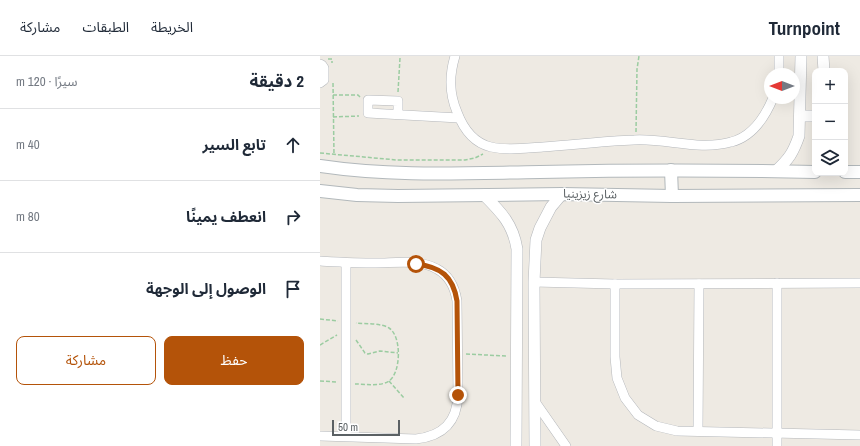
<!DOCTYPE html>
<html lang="ar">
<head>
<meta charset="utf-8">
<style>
  :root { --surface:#fff; --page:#f6f6f7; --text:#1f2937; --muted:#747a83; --line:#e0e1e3; --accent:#b45309 }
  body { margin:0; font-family:"Archivo Narrow","Noto Sans Arabic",sans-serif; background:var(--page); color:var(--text); direction:rtl }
  .controls { position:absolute; right:12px; top:12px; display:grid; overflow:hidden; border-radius:8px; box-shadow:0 4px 16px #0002 }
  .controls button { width:36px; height:36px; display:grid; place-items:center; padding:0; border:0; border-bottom:1px solid var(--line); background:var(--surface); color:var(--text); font:20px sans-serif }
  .compass { position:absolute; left:444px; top:12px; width:36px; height:36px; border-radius:50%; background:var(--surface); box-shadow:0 4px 16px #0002; rotate:270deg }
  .scale { position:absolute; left:12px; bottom:10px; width:68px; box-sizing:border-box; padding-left:4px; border:2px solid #5b6164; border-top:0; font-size:11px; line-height:14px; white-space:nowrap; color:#5b6164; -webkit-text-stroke:3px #fff; paint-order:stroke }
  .stop { position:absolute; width:12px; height:12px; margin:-9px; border:3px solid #b45309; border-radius:50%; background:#fff }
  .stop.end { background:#b45309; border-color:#fff; box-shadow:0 1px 4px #0008 }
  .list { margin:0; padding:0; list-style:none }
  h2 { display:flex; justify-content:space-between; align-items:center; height:52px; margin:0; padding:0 16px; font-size:17px }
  h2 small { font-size:13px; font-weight:400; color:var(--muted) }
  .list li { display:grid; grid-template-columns:26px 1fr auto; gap:12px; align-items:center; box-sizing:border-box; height:72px; padding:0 16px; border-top:1px solid var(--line) }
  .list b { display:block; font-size:15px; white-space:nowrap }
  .list em { font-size:13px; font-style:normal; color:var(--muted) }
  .actions { display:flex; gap:8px; padding:12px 16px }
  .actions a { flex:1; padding:9px 0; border:1px solid var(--accent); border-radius:8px; text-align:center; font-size:14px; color:var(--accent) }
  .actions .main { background:var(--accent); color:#fff }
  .icon { flex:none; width:22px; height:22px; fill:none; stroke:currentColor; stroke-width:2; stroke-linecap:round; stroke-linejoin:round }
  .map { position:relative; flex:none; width:540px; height:390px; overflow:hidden; direction:ltr }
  header { display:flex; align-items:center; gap:24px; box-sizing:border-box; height:56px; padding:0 20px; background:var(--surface); border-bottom:1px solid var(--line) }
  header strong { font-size:19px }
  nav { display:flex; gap:22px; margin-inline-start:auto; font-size:14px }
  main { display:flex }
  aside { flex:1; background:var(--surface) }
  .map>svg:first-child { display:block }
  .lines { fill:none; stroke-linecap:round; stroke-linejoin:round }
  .minor-casing { stroke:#b4b7bb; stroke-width:10 }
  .tertiary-casing { stroke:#b4b7bb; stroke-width:12 }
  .secondary-casing { stroke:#b2b8bb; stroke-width:14 }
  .path { stroke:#9bcca1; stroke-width:1.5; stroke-dasharray:4 2; stroke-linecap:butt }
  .minor { stroke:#fff; stroke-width:9 }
  .tertiary { stroke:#fff; stroke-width:11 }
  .secondary { stroke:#fff; stroke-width:12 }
  .route { stroke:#b45309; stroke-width:5 }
  .labels { text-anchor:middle; stroke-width:3; stroke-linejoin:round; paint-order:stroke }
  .street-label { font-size:12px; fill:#5b6164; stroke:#fff }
</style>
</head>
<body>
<header>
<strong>Turnpoint</strong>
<nav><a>الخريطة</a><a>الطبقات</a><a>مشاركة</a></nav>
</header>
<main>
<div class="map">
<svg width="540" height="390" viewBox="0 0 540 390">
  <rect width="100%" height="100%" fill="#eeeae3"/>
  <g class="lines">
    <defs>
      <g id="minor">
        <path d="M135 0C129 20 129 37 137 56 143 72 154 87 171 91 188 95 206 92 223 91 253 89 284 85 314 84 346 82 379 95 411 86 432 81 445 61 453 42"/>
        <polyline points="459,0 459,18"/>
        <polyline points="0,8 2,9 4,12 4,24 0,27"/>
        <polyline points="78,58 78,45 48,44 48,57 139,62"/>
        <path d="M0 205C19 206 37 207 56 207 75 207 100 203 117 213 130 220 135 232 137 245L138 339C137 366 123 380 96 383L0 380"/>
        <polyline points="26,207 26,380"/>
        <polyline points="214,226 295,228 540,227"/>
        <polyline points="295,228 295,301 297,322 305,342 318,359 336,370 357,375 540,379"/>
        <polyline points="216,347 246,390"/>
        <polyline points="378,375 379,228"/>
        <polyline points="457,390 457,227"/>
      </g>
      <g id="tertiary">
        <polyline points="503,0 504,15"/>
        <polyline points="480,60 495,60"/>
        <path d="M456 115C469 103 473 97 479 80L481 0"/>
        <path d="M164 139C181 156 193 168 197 193L196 390"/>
        <polyline points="215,390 214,226 216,184 220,172 231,151 242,138"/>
      </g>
      <g id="secondary">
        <path d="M0 110C73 121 147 117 220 116 312 114 403 114 495 116"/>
        <polyline points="351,114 352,140"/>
        <polyline points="525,116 540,116"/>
        <polyline points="0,135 37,139 78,140 242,138 352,140 540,139"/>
      </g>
    </defs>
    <use href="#minor" class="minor-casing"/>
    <use href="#tertiary" class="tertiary-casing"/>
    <use href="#secondary" class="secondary-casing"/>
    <g class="path">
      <polyline points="8,3 12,3 12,7"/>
      <polyline points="13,27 14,99"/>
      <polyline points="78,36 80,2"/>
      <polyline points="13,39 38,39 40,41"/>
      <polyline points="13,61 39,60"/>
      <polyline points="316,76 317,13 319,0"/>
      <polyline points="0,97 77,104 145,104 155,102 163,98"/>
      <polyline points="0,263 18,265"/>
      <polyline points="36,284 45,297 48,298 60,295 78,297"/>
      <polyline points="0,289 17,279"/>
      <polyline points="146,298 186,300"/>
      <polyline points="0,325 18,326"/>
      <polyline points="69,325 84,342"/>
      <path d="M35 328C45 328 60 331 69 325 81 317 82 280 69 272 61 267 46 268 36 267"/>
    </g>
    <use href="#minor" class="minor"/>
    <use href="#tertiary" class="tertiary"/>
    <use href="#secondary" class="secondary"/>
  </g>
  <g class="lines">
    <path class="route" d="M96 208C121 211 133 220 137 245L138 339"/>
  </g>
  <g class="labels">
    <g class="street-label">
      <text transform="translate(270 138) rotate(1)" y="4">شارع زيزينيا</text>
    </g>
  </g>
</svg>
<div class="controls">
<button>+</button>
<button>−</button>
<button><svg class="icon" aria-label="layers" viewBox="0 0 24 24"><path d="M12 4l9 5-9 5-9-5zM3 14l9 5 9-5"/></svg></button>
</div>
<svg class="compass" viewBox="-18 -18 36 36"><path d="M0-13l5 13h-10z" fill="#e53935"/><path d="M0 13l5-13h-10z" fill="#747a83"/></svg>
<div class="scale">50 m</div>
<div class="stop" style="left:96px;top:208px"></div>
<div class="stop end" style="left:138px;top:339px"></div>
</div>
<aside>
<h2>2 دقيقة<small>سيرًا · 120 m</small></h2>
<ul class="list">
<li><svg class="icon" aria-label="ahead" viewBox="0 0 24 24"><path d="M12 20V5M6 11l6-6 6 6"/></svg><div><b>تابع السير</b></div><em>40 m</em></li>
<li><svg class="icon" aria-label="right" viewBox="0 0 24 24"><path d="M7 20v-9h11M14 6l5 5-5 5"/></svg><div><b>انعطف يمينًا</b></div><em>80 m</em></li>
<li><svg class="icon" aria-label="arrive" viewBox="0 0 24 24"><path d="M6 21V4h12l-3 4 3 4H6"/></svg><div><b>الوصول إلى الوجهة</b></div></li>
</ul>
<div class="actions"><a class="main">حفظ</a><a>مشاركة</a></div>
</aside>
</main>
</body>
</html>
